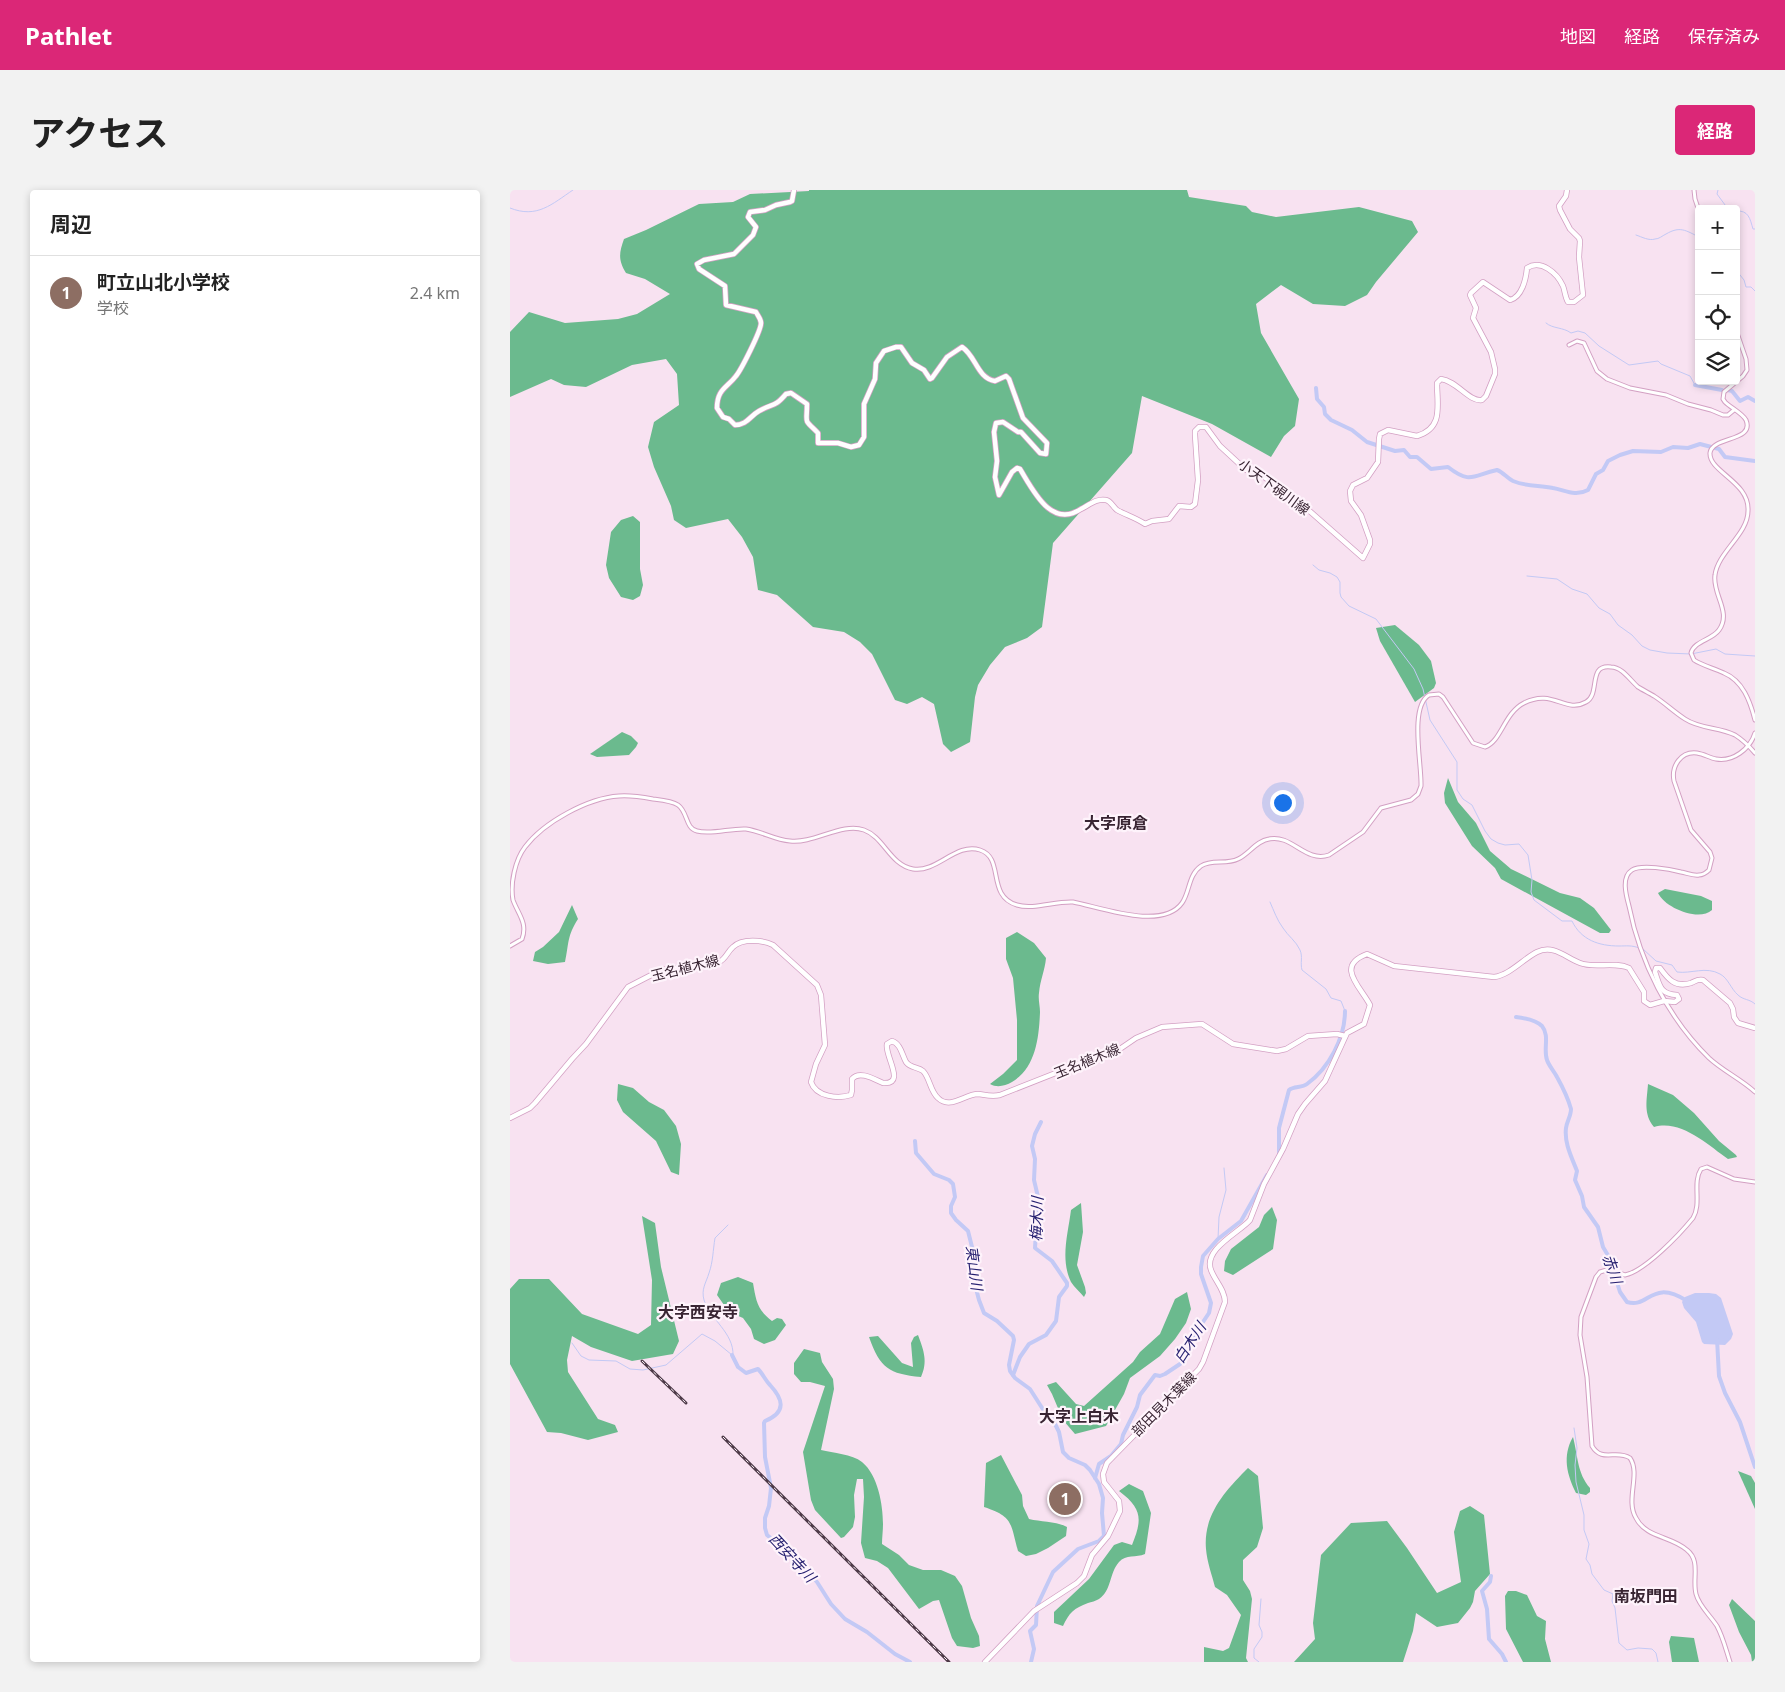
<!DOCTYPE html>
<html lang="ja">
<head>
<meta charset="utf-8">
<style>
  :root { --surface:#fff; --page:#f2f2f2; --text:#222; --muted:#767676; --line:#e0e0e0; --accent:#db2777 }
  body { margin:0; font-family:"Noto Sans","Noto Sans JP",sans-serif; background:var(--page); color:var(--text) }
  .controls { position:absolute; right:15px; top:15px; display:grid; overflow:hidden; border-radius:5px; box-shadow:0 2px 8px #0003 }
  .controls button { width:45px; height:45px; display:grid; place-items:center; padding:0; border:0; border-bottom:1px solid var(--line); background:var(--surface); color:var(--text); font:25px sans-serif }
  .you { position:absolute; left:772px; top:612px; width:18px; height:18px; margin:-12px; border:4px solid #fff; border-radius:50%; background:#1a73e8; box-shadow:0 0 0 8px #1a73e833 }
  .badge { display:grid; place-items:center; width:32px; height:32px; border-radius:50%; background:var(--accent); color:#fff; font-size:16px; font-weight:700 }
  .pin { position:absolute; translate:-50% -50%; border:2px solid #fff; box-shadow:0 1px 5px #0006 }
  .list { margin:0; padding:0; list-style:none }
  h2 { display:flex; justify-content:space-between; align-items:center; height:65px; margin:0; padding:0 20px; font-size:21px }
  h2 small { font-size:16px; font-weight:400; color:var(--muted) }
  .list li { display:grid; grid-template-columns:32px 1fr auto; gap:15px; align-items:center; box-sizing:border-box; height:75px; padding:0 20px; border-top:1px solid var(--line) }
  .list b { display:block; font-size:19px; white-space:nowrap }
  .list p { margin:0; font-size:16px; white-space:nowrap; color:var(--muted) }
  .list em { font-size:16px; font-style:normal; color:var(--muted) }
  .icon { flex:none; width:28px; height:28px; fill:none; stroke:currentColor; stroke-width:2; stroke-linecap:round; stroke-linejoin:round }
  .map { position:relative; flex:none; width:1245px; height:1472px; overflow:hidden; border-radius:5px }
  header { display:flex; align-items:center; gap:30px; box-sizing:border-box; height:70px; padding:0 25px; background:var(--accent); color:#fff }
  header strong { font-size:24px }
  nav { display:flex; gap:28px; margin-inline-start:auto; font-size:18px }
  .intro { display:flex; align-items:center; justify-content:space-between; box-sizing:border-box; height:120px; padding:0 30px }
  h1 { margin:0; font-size:35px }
  .button { padding:12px 22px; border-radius:5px; background:var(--accent); color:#fff; font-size:18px; font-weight:700 }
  main { display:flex; gap:30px; padding:0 30px }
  aside { flex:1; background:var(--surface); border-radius:5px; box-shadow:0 2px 8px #0003 }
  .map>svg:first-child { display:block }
  .forest { fill:#6bba8e }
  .water { fill:#c3c9f5 }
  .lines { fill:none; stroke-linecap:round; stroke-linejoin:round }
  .stream { stroke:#c3c9f5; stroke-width:1 }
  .river { stroke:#c3c9f5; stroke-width:4 }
  .minor-casing { stroke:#d3a0c3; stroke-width:5 }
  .major-casing { stroke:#d3a0c3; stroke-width:6 }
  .minor { stroke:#fff; stroke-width:3 }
  .major { stroke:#fff; stroke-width:4.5 }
  .rail-casing { stroke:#4d3947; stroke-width:3 }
  .rail { stroke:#fef3fb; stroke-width:1; stroke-dasharray:4; stroke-linecap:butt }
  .labels { text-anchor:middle; stroke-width:4.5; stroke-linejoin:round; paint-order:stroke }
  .street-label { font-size:14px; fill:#392533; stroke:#fef3fb }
  .water-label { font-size:15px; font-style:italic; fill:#262070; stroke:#fef3fb }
  .quarter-label { font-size:16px; font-weight:bold; fill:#392533; stroke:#fef3fb }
</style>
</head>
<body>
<header>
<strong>Pathlet</strong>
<nav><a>地図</a><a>経路</a><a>保存済み</a></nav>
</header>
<div class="intro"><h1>アクセス</h1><a class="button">経路</a></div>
<main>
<aside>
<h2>周辺<small></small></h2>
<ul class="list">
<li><span class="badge" style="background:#8d6e63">1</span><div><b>町立山北小学校</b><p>学校</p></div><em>2.4 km</em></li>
</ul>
</aside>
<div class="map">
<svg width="1245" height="1472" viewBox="0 0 1245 1472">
  <rect width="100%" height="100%" fill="#f8e2f1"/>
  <g class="forest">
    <path d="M299 0H677L679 7 736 16 742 22 766 27 849 17 902 31 908 42 866 92 857 105 835 116 803 114 771 95 746 114 751 143 789 209 785 236 774 246 761 267 702 234 632 206 622 263 543 353 532 437 517 448 495 457 480 475 468 495 465 507 460 552 441 562 433 554 424 514 412 507 397 514 385 510 362 464 350 452 334 442 303 437 267 405 248 400 243 367 232 347 218 329 176 338 164 330 161 316 144 277 138 257 144 232 169 215 167 184 156 169 122 175 76 197 54 195 41 189 0 207V142L19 122 55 133 108 129 127 124 160 104 135 89 116 83C108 70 109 63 114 49L136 40 189 14 223 12 240 4 299 1Z"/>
    <polygon points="123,326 130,332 130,379 133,395 130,406 123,410 111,407 99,388 96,375 101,342 111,330"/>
    <polygon points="885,435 909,455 921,471 926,493 924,498 905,512 870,451 866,438"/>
    <polygon points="112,542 121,546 128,553 126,557 119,565 87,567 80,564"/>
    <polygon points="938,588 948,612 966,633 980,661 1001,679 1050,703 1070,708 1084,718 1101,740 1099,743 1090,743 991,689 985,678 962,656 935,613 934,603"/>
    <path d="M1155 699 1191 706 1202 711V720C1189 732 1155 718 1148 703Z"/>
    <path d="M62 715 68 729C57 746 59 753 55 772L38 774 23 771 25 762 33 757 49 742Z"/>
    <path d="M507 742 524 753 536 768C535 780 530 790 529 803 528 809 530 816 530 822 529 847 526 878 502 892 495 896 487 898 480 894L493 884 507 870V830L503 788 496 769V748Z"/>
    <polygon points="108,894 123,898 139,912 154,920 166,936 171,954 169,985 161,982 146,951 113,922 107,910"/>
    <path d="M1138 894 1163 905 1184 923 1209 951 1226 965 1227 967 1218 969C1198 955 1171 929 1144 937 1133 924 1137 909 1138 894Z"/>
    <path d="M571 1013 573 1042 567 1075 575 1097 576 1103 574 1107C570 1102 564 1097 561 1092 550 1069 558 1044 561 1020Z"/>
    <polygon points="762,1017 767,1030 763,1059 723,1085 714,1081 715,1071 721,1059 749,1037 754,1025"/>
    <polygon points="132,1026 145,1033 151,1077 169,1151 163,1164 122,1171 81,1157 62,1146 57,1170 58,1182 88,1229 105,1235 108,1242 78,1250 51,1243 37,1242 0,1174 0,1099 9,1089 39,1089 72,1124 128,1144 141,1135 142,1090"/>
    <path d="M228 1087 243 1093C246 1110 247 1120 262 1131L267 1128 272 1129 276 1135 265 1150 254 1154 244 1149 241 1139 233 1128 219 1122 207 1105 211 1093Z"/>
    <polygon points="677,1102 681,1119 676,1133 665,1149 650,1166 620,1188 614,1204 596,1236 565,1244 553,1230 542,1204 537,1195 546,1192 566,1214 574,1216 623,1172 630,1162 650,1144 665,1109"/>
    <path d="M408 1145C414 1161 418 1172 411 1187 379 1184 370 1178 359 1147L368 1146 392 1173 403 1177 401 1153 404 1147Z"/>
    <path d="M294 1159 310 1163 312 1172 323 1189 324 1199 311 1260C323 1263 342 1264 352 1272 368 1285 373 1315 373 1334 373 1341 372 1347 372 1354L389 1365 399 1375 413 1380H431L445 1386 452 1396 461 1428 469 1446 470 1456 463 1458 447 1456 442 1448 429 1410 423 1411 409 1419 378 1378 367 1371 355 1368 351 1353 354 1307 353 1289H347L344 1305 345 1327 343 1337 334 1347 331 1348 305 1320 301 1310 293 1262 315 1196 300 1192H291L284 1184V1173Z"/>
    <path d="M1063 1247C1068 1266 1067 1283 1080 1298V1302L1076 1305 1066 1303C1057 1285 1052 1266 1063 1247Z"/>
    <path d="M491 1265 512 1305 513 1316 519 1329C531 1332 546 1331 557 1337L556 1346 538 1358 526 1364 516 1366 508 1361C500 1333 504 1327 474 1317L476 1273Z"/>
    <path d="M738 1278 748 1286 753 1338 747 1357 733 1370V1390L740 1401 742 1409 736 1468 738 1472H694V1457L713 1461 719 1458 731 1425 717 1405 705 1397C702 1385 697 1372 696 1359 693 1325 715 1301 738 1278Z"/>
    <polygon points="1228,1281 1241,1286 1245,1293 1245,1319"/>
    <path d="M619 1294 633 1301 641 1323 635 1364C626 1368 616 1364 609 1372 599 1383 602 1400 589 1409 586 1411 581 1412 578 1413 564 1418 559 1423 553 1436L544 1433V1422L579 1389 604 1355 612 1352 622 1355C632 1330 633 1319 609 1301Z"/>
    <polygon points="960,1316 974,1325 980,1384 965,1401 963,1412 960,1418 948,1433 927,1437 906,1423 903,1441 893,1472 784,1472 805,1449 803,1433 811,1365 841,1333 877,1331 897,1358 927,1403 951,1392 944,1342 950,1321"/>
    <polygon points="998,1401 1006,1401 1017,1405 1027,1426 1036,1431 1035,1449 1041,1472 1013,1472 996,1439 995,1406"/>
    <polygon points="1222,1409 1245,1431 1245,1472 1242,1472 1241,1465 1229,1442 1219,1415"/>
    <polygon points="1161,1446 1184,1448 1189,1472 1162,1472 1159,1452"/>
  </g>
  <polygon class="water" points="1185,1103 1199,1103 1206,1104 1211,1108 1223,1144 1221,1149 1215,1155 1194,1154 1192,1152 1186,1132 1174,1118 1172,1112 1175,1107"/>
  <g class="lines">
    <g class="stream">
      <polyline points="1208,0 1207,4 1218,19"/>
      <path d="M0 18C27 29 42 14 63 0"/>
      <path d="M1226 21C1239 20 1240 29 1243 39H1245"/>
      <path d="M1126 45C1132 47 1139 51 1145 49 1149 49 1152 46 1156 44 1170 36 1175 40 1189 47"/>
      <polyline points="1226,80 1234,90 1236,97 1241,97 1245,101"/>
      <path d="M1036 133C1043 139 1053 137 1061 143L1068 141 1075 143 1089 156 1119 175 1148 171 1151 174 1180 186 1185 195"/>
      <path d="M803 375 809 380 820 383 827 387 830 392V403L831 407 839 416 866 429 904 479 913 499 920 530 947 572V600L953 609 962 615 975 641 981 649 988 653 995 655 1009 654 1018 665 1022 690 1021 702 1024 710 1052 731H1062C1071 750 1089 756 1109 756 1116 756 1122 755 1129 758"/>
      <polyline points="1017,386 1047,389 1062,399 1077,404 1089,418 1100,424 1108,435 1122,445 1132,456 1140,460 1157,463 1181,464 1206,459 1215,464 1245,466"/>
      <path d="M760 712C764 721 767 730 773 738 778 746 786 751 790 760 793 767 790 773 792 780L816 799 821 808 831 811 835 821"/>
      <path d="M1133 759 1146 771 1162 775 1167 782C1181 784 1196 776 1210 784 1218 788 1221 799 1228 805 1233 810 1240 809 1245 814"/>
      <path d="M218 1035 205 1048C203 1060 203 1072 199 1083 196 1093 191 1099 194 1110 200 1129 224 1143 223 1165"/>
      <polyline points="708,1049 709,1027 716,1000 714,978"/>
      <polyline points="62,1153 71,1166 79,1170 106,1171 120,1179 133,1180 156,1175 192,1144 205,1151 222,1165"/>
      <polyline points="1064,1238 1067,1258 1065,1275 1066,1292 1074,1325 1074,1340 1079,1354 1076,1369 1080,1375 1082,1384 1094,1400 1103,1404 1102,1411 1105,1418 1109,1453 1117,1460 1128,1458 1142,1459 1146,1463 1148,1472"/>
      <polyline points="749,1472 744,1468 744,1459 752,1447 752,1442 749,1435 751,1409"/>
    </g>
    <g class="river">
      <polyline points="1185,195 1212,200"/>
      <path d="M806 198 807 209 814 217 815 224 821 230 842 240 857 252 885 261 894 260 900 267H907L921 279 938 277C961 295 963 285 987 280 993 282 997 288 1003 291 1017 297 1029 295 1043 298 1055 300 1065 307 1078 300L1086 284 1093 280 1098 271 1110 265 1123 261 1151 262 1163 257 1178 258 1190 254 1209 259 1215 267 1245 271"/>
      <polyline points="1218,200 1222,201 1230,211 1238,207 1245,211"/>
      <path d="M1006 827C1014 828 1026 830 1032 836 1040 846 1033 859 1037 870 1039 876 1044 881 1047 887 1052 896 1058 908 1061 919 1061 926 1057 931 1056 938 1054 953 1062 968 1067 981L1065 990 1072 1006 1074 1017 1088 1037 1093 1057 1099 1067 1110 1102 1117 1112C1139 1119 1141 1088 1177 1111"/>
      <polyline points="405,951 406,963 424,984 439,990 443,994 445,1007 441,1016 441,1023 446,1030 458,1041 462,1057 466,1067 464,1091 469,1110 474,1123 487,1131 503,1146 504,1150 499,1175 500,1181 505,1188 520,1199 534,1221 542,1228 549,1242 553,1262 559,1268 575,1275 580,1280 589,1294 593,1308 592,1323 594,1346 589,1351 568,1359 543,1382 527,1416 526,1435 520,1441 524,1459 521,1472"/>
      <path d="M769 964V938L779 900C784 896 792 898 797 894 819 878 835 848 835 821"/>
      <polyline points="1207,1149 1209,1186 1215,1203 1230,1232 1245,1277"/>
      <path d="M222 1165 228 1177 236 1183 248 1179C253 1184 255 1190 260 1195 273 1209 277 1222 255 1231L254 1233 255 1267 261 1298 259 1316 255 1328V1338L257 1345 286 1369 307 1392 321 1414 335 1429 357 1442 385 1464 400 1472"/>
      <polyline points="503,1185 510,1167 519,1154 536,1145 546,1131 549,1107 557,1096 557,1093 542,1071 525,1058 528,1007 524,990 525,969 522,956 525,944 531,932"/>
      <polyline points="585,1288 589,1274 601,1266 611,1254 613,1245 627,1217 630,1205 645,1185 650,1186 655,1184 670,1174 674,1169 685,1144 699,1123 701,1113 691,1084 691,1077 693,1066 708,1049 731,1031 757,985"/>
      <polyline points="981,1386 980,1392 972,1401 977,1419 979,1449 992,1464 996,1472"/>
    </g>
    <defs>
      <g id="minor">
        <polyline points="1184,0 1185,9 1189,21"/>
        <path d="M1226 140 1236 169 1237 180 1233 186 1214 202 1213 209 1215 212C1221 218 1232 223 1236 230 1245 252 1202 246 1200 263 1199 282 1240 292 1238 321 1238 344 1208 362 1205 385 1202 404 1222 422 1209 440 1202 450 1184 451 1181 463L1184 470C1193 476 1204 478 1214 483 1233 491 1240 511 1245 530"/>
        <polyline points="1059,155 1067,151 1074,153 1087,181 1097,189 1120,198 1156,205 1178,214 1201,220 1213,225 1218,225 1224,220"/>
        <path d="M1245 543C1240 559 1223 572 1206 569 1200 568 1194 564 1187 563 1171 561 1161 576 1164 591L1181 640 1200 662 1202 668 1199 680C1196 683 1193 685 1189 685 1183 686 1177 683 1171 682 1160 679 1131 674 1122 680 1111 687 1116 705 1119 716 1130 772 1158 828 1199 868 1213 881 1231 889 1245 902"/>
        <path d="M0 756 12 749C18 733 8 724 3 710 0 694 5 670 15 657 34 632 78 608 109 606 121 605 132 607 143 609 151 610 162 611 168 615 178 622 175 638 187 641 201 645 221 638 236 639 251 641 265 650 280 651 304 654 332 632 354 640 374 647 380 675 403 679 427 683 446 652 470 660 495 668 476 706 507 715 523 720 545 711 563 712 590 717 652 741 672 713 680 702 678 685 691 676 702 669 716 675 728 669 739 664 746 651 759 649 782 644 795 673 819 665L853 642 871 618 901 610 908 604 911 596C912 575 899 517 919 505L929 504 933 507 963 553 975 557C991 552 994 523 1014 513 1043 498 1055 524 1076 512 1091 504 1077 474 1101 477 1112 477 1120 490 1128 497 1133 500 1139 503 1144 506 1155 513 1164 522 1175 529 1190 539 1209 537 1225 545 1233 550 1239 556 1245 563"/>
        <path d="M1220 1472C1216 1460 1213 1447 1207 1436 1200 1425 1189 1416 1186 1404 1182 1389 1191 1371 1177 1360 1162 1346 1136 1348 1126 1328 1115 1310 1131 1284 1120 1268 1106 1259 1092 1273 1082 1256L1077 1187 1070 1145 1071 1127 1086 1087 1090 1082 1100 1079 1115 1085C1135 1081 1170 1044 1183 1028 1192 1013 1182 993 1191 979L1197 977 1224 989 1245 992"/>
      </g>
      <g id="major">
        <path d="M284 0 282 11 280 12 266 15 255 20 240 22 238 27 246 37 243 45 224 64 194 70 187 74 189 79 215 96 216 115 246 122C248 126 251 129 251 133 251 141 231 180 226 186 217 198 207 199 207 218L213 227 219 229 225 235C237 235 240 226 249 221 263 213 264 218 276 204L281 203 297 214C297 235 293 228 308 243V253H328L341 257 349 255 354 247V214L365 189 366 173 374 161 386 157H391L402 173 414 180 420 189 422 188 437 167 452 157C466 166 467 188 485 191L496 186 499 189 513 228 537 253 536 264 530 263 511 242H508L493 232 486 233 484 242 487 271 485 287 489 305 502 282 507 278 510 279C523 300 541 339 571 319 579 315 587 308 596 310 601 311 603 317 607 320 616 325 626 328 635 334L642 331 659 329 669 316 681 317 685 314 688 290 685 245V241L689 237H696L710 256 736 280 754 287 787 310 853 368 860 354V350L851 325 841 311 840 301 843 295 857 288 868 272 869 249 870 244 878 240 907 246C934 238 927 215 927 193L931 189C947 191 959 212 972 210L976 206 985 184V179L981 162 963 128 966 118 960 105 961 103 973 92 1000 110C1012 107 1016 89 1017 78 1031 69 1047 83 1053 96 1055 101 1055 107 1058 112H1064L1073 105 1069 67 1070 51 1069 48 1060 39 1050 20 1049 16 1056 6 1057 0"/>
        <path d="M0 928 20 918 25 913 62 869 76 854 118 797 151 780 209 772C216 769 217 762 223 757 232 748 253 750 263 755L307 795 311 805 315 855 306 874 301 892C306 907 328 909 341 905L342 900V889C349 880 364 889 373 893 397 895 374 865 377 854L382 851C391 854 392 865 396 872 400 878 408 877 413 881 420 888 420 901 428 908 440 920 455 904 468 904 476 905 482 907 490 905L566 875 604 863 626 848 652 837 692 834 723 854 767 861 776 859 798 846 827 844 835 846"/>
        <path d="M475 1472 524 1421 567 1393 574 1386 582 1365 598 1346 610 1321 609 1311 594 1292 593 1284 597 1273 689 1179 693 1172 715 1112C715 1100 705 1091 701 1080 693 1059 730 1042 740 1030L754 994 773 959 788 924 795 914 815 891 837 843 854 834 860 815C850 796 825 776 857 764L884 776 984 787C1000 785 1013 769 1027 762 1044 754 1056 768 1070 773 1085 779 1104 771 1119 778L1134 802V811L1140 815 1154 811 1165 812 1169 809 1167 805C1150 804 1150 796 1145 782L1146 778H1150C1158 789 1165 798 1181 793 1186 791 1187 789 1193 790L1220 813 1223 819 1224 827 1228 833 1245 838"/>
      </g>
    </defs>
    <use href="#minor" class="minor-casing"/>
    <use href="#major" class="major-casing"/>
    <use href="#minor" class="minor"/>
    <use href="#major" class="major"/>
    <defs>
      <g id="rail">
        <polyline points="132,1171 176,1213"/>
        <polyline points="213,1247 439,1472"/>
      </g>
    </defs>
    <use href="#rail" class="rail-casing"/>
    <use href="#rail" class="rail"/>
  </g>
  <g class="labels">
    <g class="street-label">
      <text transform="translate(764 297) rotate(36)" y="5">小天下硯川線</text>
      <text transform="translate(175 778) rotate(-14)" y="5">玉名植木線</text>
      <text transform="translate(577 871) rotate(-22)" y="5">玉名植木線</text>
      <text transform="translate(654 1214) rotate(-45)" y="5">部田見木葉線</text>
    </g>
    <g class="water-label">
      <text transform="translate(527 1029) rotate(-88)" y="5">梅木川</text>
      <text transform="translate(464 1078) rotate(83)" y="5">東山川</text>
      <text transform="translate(1102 1079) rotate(71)" y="5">赤川</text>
      <text transform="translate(680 1153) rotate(-57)" y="5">白木川</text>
      <text transform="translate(282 1368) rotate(47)" y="5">西安寺川</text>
    </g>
    <g class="quarter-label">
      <text x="606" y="639">大字原倉</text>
      <text x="188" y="1128">大字西安寺</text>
      <text x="569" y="1232">大字上白木</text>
      <text x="1136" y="1412">南坂門田</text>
    </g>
  </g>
</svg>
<div class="controls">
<button>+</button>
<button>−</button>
<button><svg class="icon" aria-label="locate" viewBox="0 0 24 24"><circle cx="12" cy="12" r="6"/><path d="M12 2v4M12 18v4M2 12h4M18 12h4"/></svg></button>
<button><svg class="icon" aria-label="layers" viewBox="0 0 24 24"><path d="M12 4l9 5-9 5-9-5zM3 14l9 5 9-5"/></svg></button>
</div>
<div class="you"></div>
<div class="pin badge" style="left:555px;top:1309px;background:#8d6e63">1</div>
</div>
</main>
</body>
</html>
